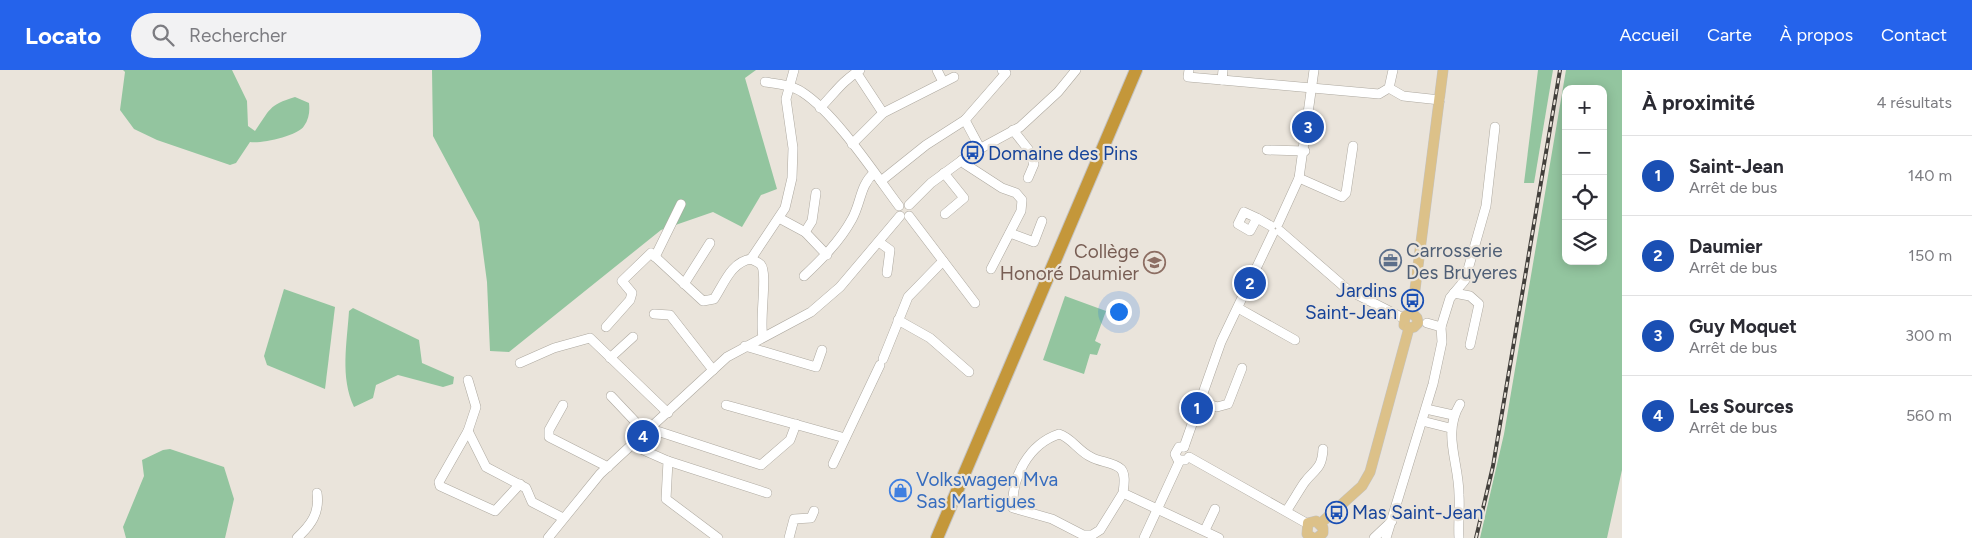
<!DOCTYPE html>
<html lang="fr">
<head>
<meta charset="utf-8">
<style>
  :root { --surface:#fff; --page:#f2f2f3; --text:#2b2b33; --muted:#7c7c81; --line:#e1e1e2; --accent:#2563eb }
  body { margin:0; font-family:Figtree,sans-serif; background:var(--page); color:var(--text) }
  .controls { position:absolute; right:15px; top:15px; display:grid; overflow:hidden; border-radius:10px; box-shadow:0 2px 12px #0003 }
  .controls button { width:45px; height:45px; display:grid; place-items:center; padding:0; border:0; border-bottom:1px solid var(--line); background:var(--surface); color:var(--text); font:25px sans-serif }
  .you { position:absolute; left:1118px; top:241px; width:18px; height:18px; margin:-12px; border:4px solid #fff; border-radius:50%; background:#1a73e8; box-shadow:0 0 0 8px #1a73e833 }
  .badge { display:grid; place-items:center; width:32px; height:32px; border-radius:50%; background:var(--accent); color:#fff; font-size:16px; font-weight:700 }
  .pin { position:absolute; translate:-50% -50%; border:2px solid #fff; box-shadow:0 1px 5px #0006 }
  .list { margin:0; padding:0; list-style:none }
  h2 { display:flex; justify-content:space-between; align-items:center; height:65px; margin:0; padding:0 20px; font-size:21px }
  h2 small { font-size:16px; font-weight:400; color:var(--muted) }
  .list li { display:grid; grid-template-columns:32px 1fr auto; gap:15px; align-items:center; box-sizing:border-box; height:80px; padding:0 20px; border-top:1px solid var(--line) }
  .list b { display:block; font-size:19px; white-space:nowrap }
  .list p { margin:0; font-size:16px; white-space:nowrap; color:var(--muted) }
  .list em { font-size:16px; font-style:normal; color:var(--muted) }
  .icon { flex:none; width:28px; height:28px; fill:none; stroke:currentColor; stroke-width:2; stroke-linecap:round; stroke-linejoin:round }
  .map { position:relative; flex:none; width:1622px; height:468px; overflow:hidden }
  header { display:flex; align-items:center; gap:30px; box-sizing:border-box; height:70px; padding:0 25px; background:var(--accent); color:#fff }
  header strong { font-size:24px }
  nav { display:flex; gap:28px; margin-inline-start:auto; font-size:18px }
  .search { width:350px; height:45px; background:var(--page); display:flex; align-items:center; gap:12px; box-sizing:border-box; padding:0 18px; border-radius:28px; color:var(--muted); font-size:19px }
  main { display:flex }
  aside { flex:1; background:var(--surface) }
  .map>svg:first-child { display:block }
  .green { fill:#93c59f; fill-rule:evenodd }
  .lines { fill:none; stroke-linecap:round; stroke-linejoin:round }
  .minor-casing { stroke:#ada89f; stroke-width:10 }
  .major-casing { stroke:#c4c3c2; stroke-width:11 }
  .highway-casing { stroke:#c4c3c2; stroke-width:14 }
  .minor { stroke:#fff; stroke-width:9 }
  .major { stroke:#dcc189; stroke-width:10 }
  .highway { stroke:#c4973a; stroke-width:12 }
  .rail-casing { stroke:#423f3b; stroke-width:4 }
  .rail { stroke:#eae4db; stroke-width:2; stroke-dasharray:5.5; stroke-linecap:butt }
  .labels { text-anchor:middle; stroke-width:4.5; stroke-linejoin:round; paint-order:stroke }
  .transit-label { font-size:19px; fill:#164399; stroke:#eae4db; text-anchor:start }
  .service-label { font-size:19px; fill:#4e5e75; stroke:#eae4db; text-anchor:start }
  .education-label { font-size:19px; fill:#785e54; stroke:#eae4db; text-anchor:end }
  .shop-label { font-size:19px; fill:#366cbe; stroke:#eae4db; text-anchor:start }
</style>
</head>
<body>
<header>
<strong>Locato</strong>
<div class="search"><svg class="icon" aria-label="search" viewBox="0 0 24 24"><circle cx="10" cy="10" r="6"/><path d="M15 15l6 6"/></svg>Rechercher</div>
<nav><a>Accueil</a><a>Carte</a><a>À propos</a><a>Contact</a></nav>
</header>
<main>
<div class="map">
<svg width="1622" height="468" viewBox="0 0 1622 468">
  <rect width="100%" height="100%" fill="#eae4db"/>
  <g class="green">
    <path d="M123 0H232L247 31 248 56 255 61C270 40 268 35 295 27L309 33C310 41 309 49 304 56 298 66 261 74 250 72L236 93 230 95 157 70 134 59 120 40 125 2Z"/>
    <polygon points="432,0 756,0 745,8 777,119 761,125 742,157 713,142 661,160 509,282 490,281 487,212 479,152 433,66"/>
    <polygon points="1538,0 1553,0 1534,113 1524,113"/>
    <path d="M1566 0H1622V400L1607 468H1480L1504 364ZM1566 19H1603V191H1566Z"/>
    <polygon points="284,219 335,237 325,319 267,295 264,286"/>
    <polygon points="1065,226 1106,241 1095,271 1101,274 1097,285 1090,284 1084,304 1043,290"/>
    <path d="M353 238 419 270 422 293 454 307 453 314 443 317 398 305 376 315 373 328 354 337C340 307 347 273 349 241Z"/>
    <polygon points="170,379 224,397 234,429 225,468 126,468 123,457 144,406 142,390 163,380"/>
  </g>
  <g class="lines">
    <defs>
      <g id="minor">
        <polyline points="937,0 943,12"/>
        <polyline points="1189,0 1188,7 1222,10"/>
        <polyline points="1223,0 1222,10 1379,24 1389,18 1393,0"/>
        <polyline points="856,2 883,43"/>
        <path d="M765 12C778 14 792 15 802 22 835 43 875 104 899 136"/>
        <polyline points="1389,18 1403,26 1440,30"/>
        <path d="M820 38C835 23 841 12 860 0"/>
        <polyline points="1013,60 1028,79 1034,94 1028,108"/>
        <polyline points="852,74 883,43 954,7"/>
        <polyline points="980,78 965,50 1006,3 1002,0"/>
        <polyline points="1267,80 1305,81"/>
        <polyline points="962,90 965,94 1002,118 1016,123 1022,130 1021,141 991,199"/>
        <polyline points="944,103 964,128 945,144"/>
        <polyline points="1299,108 1342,127 1346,123 1353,76"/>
        <polyline points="881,111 926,75 965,50"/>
        <polyline points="909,135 931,113 972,83 1020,57 1058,22 1076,0"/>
        <polyline points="909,146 975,233"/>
        <polyline points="779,148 805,162 827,185"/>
        <polyline points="1257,148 1244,142 1238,154 1250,161 1257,148 1271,156"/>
        <polyline points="1278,154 1299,108 1314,0"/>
        <polyline points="1280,161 1348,220 1403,248"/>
        <polyline points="805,162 812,151 816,123"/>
        <polyline points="1010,163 1034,172 1042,151"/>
        <polyline points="879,172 890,180 887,203"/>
        <polyline points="655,187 681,134"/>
        <polyline points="751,189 785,138 792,108 793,78 786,29 794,0"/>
        <path d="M804 206C822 189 840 171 852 149 861 133 860 115 874 103"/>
        <polyline points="684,214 710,173"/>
        <polyline points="1454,223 1470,226 1479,234 1470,275"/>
        <polyline points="1238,238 1295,270"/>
        <polyline points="654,244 670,245 713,300"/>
        <polyline points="898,250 930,268 969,302"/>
        <path d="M606 257 630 230 632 223 622 211 651 183 703 231 714 229C724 214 731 192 751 189 754 191 759 192 761 195 768 203 759 251 763 267"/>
        <polyline points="1441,257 1450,228 1465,210 1486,136 1495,57"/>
        <polyline points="745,276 816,297 822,280"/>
        <polyline points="610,288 633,267"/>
        <polyline points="883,289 908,227 943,191"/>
        <polyline points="520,293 554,278 590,268 668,343"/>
        <polyline points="468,310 476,337 468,361 439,412 440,416 495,441 520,414"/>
        <polyline points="611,326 646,363"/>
        <polyline points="1200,331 1217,337 1228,334 1242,298"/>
        <polyline points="563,335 549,360 549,367 608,397"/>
        <polyline points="726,335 845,368"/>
        <polyline points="1426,339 1453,345"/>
        <polyline points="1422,351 1450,358"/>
        <polyline points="651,359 761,395 790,370 796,354"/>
        <polyline points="468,361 486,397 526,418 532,432 563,448"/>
        <polyline points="636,372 643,380 668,391 666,429 718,468"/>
        <polyline points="1184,377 1221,272 1273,163"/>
        <polyline points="1184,377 1179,377 1175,384 1178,390 1185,390"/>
        <polyline points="1189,387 1308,454"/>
        <polyline points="668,391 767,423"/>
        <polyline points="833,394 880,295"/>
        <path d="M1123 423C1124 415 1126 405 1121 399 1114 392 1099 392 1091 387 1078 381 1072 368 1059 364 1029 374 1011 407 1013 438L1052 449 1083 465H1092L1100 460 1123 423 1219 468"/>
        <path d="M1287 440C1293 431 1298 422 1304 413 1314 399 1322 400 1323 379"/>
        <polyline points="1205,460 1215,439"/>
        <path d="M297 468C311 455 320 443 317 423"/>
        <polyline points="548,468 600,404 727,287 811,242 840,217 900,146"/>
        <polyline points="789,468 794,449 811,448 814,441"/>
        <polyline points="1144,468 1180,390"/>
        <polyline points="1374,468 1392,451"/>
        <polyline points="1386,468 1433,314 1442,272 1441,257 1427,253"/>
        <path d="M1459 468C1458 454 1460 439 1459 425 1459 392 1442 364 1460 334"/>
      </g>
      <g id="major">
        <polyline points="1412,243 1443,0"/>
        <polyline points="1409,258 1404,255 1405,246 1412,243"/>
        <polyline points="1409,258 1414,257 1418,253 1417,248 1412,243"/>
        <polyline points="1321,453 1362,416 1370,402 1409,258"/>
        <polyline points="1313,468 1307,464 1308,453 1316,451 1323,458 1323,463 1317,468"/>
      </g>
      <polyline id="highway" points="937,468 1136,0"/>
    </defs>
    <use href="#minor" class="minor-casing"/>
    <use href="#major" class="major-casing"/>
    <use href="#highway" class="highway-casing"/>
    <use href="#minor" class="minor"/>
    <use href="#major" class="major"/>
    <use href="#highway" class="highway"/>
    <defs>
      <polyline id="rail" points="1476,468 1493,396 1560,0"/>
    </defs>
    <use href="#rail" class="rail-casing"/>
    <use href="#rail" class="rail"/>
  </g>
  <defs>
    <symbol id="bus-ring" viewBox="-11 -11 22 22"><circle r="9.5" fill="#eae4db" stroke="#1a4fb4" stroke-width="1.5"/><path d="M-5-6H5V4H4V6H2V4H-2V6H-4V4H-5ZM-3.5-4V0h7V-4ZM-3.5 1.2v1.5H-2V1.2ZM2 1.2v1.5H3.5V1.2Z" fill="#1a4fb4"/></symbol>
    <symbol id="office-ring" viewBox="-11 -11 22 22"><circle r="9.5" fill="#eae4db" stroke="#5c6f8a" stroke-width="1.5"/><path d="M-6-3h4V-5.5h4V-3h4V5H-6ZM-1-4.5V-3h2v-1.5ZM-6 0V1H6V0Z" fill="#5c6f8a"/></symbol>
    <symbol id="school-ring" viewBox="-11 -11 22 22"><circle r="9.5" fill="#eae4db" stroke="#8d6e63" stroke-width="1.5"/><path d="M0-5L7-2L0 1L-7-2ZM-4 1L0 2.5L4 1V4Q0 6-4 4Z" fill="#8d6e63"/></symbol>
    <symbol id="shop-ring" viewBox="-11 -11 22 22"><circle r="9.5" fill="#eae4db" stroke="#3f7fe0" stroke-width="1.5"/><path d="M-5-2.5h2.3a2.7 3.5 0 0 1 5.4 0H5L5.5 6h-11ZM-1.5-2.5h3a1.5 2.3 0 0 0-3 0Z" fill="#3f7fe0"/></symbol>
  </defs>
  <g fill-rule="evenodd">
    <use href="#bus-ring" x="960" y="70" width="25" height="25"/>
    <use href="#office-ring" x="1378" y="178" width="25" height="25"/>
    <use href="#school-ring" x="1142" y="180" width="25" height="25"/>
    <use href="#bus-ring" x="1400" y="218" width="25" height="25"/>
    <use href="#shop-ring" x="888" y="408" width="25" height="25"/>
    <use href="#bus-ring" x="1324" y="430" width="25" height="25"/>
  </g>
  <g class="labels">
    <g class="transit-label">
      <text x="988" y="90">Domaine des Pins</text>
      <text x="1397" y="227" text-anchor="end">Jardins<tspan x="1397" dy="22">Saint-Jean</tspan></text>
      <text x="1352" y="449">Mas Saint-Jean</text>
    </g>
    <g class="service-label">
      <text x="1406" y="187">Carrosserie<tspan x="1406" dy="22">Des Bruyeres</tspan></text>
    </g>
    <g class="education-label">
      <text x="1139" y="188">Collège<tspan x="1139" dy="22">Honoré Daumier</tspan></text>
    </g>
    <g class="shop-label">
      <text x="916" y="416">Volkswagen Mva<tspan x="916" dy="22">Sas Martigues</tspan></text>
    </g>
  </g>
</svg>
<div class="controls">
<button>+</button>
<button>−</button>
<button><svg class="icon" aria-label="locate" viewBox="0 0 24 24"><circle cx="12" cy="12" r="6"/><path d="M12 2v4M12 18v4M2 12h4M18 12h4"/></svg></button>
<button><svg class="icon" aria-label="layers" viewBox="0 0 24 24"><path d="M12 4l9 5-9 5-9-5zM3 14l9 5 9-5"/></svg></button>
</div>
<div class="you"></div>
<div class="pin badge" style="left:1197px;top:338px;background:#1a4fb4">1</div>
<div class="pin badge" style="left:1250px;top:213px;background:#1a4fb4">2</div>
<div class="pin badge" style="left:1308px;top:57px;background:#1a4fb4">3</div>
<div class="pin badge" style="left:643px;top:366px;background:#1a4fb4">4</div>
</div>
<aside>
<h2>À proximité<small>4 résultats</small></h2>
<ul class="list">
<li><span class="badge" style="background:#1a4fb4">1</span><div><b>Saint-Jean</b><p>Arrêt de bus</p></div><em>140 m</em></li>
<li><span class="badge" style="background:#1a4fb4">2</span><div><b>Daumier</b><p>Arrêt de bus</p></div><em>150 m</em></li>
<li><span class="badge" style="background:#1a4fb4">3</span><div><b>Guy Moquet</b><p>Arrêt de bus</p></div><em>300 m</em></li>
<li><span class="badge" style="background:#1a4fb4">4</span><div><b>Les Sources</b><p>Arrêt de bus</p></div><em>560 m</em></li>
</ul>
</aside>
</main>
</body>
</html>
